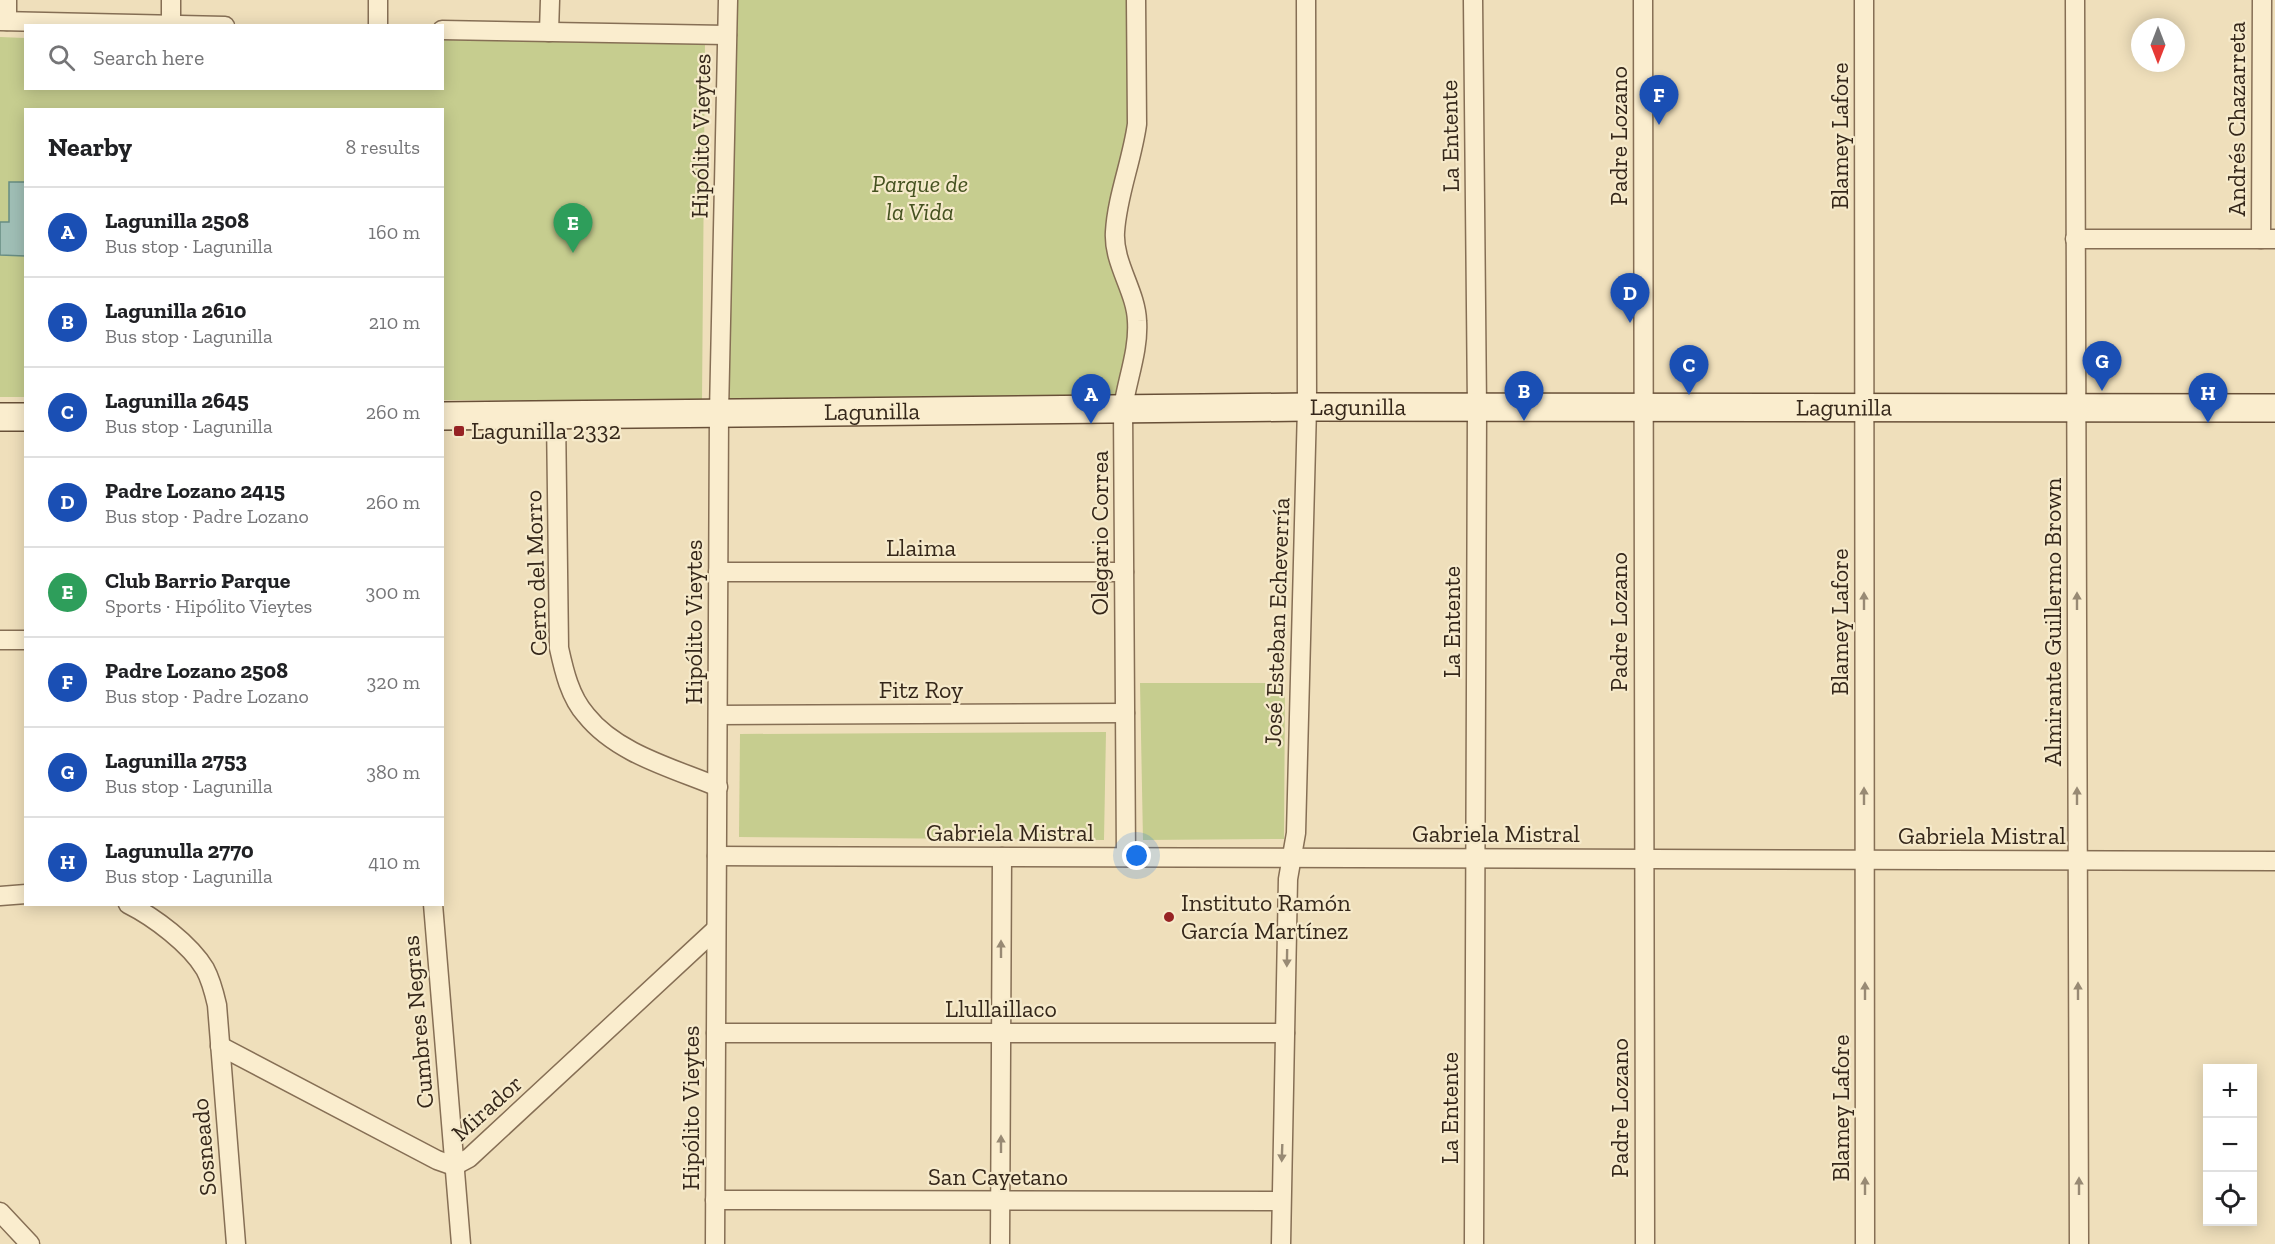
<!DOCTYPE html>
<html lang="en">
<head>
<meta charset="utf-8">
<style>
  :root { --surface:#fff; --page:#f2f2f2; --text:#202124; --muted:#757577; --line:#e0e0e0; --accent:#972324 }
  body { margin:0; font-family:"Zilla Slab",serif; background:var(--page); color:var(--text) }
  .controls { position:absolute; right:18px; bottom:18px; display:grid; overflow:hidden; border-radius:0px; box-shadow:0 3px 15px #0003 }
  .controls button { width:54px; height:54px; display:grid; place-items:center; padding:0; border:0; border-bottom:2px solid var(--line); background:var(--surface); color:var(--text); font:30px sans-serif }
  .compass { position:absolute; left:2131px; top:18px; width:54px; height:54px; border-radius:50%; background:var(--surface); box-shadow:0 3px 15px #0003; rotate:180deg }
  .you { position:absolute; left:1137px; top:856px; width:21px; height:21px; margin:-15px; border:4px solid #fff; border-radius:50%; background:#1a73e8; box-shadow:0 0 0 9px #1a73e833 }
  .badge { display:grid; place-items:center; width:39px; height:39px; border-radius:50%; background:var(--accent); color:#fff; font-size:20px; font-weight:700 }
  .pin { position:absolute; translate:-50% -50px; filter:drop-shadow(0 2px 3px #0008) }
  .pin::after { content:''; position:absolute; top:32px; width:21px; height:18px; background:inherit; clip-path:polygon(0 0,100% 0,50% 100%) }
  .list { margin:0; padding:0; list-style:none }
  h2 { display:flex; justify-content:space-between; align-items:center; height:78px; margin:0; padding:0 24px; font-size:26px }
  h2 small { font-size:20px; font-weight:400; color:var(--muted) }
  .list li { display:grid; grid-template-columns:39px 1fr auto; gap:18px; align-items:center; box-sizing:border-box; height:90px; padding:0 24px; border-top:2px solid var(--line) }
  .list b { display:block; font-size:22px; white-space:nowrap }
  .list p { margin:0; font-size:20px; white-space:nowrap; color:var(--muted) }
  .list em { font-size:20px; font-style:normal; color:var(--muted) }
  .icon { flex:none; width:33px; height:33px; fill:none; stroke:currentColor; stroke-width:2; stroke-linecap:round; stroke-linejoin:round }
  .map { position:relative; flex:none; width:2275px; height:1244px; overflow:hidden }
  .search { position:absolute; background:var(--surface); box-shadow:0 3px 15px #0003; left:24px; top:24px; width:420px; height:66px; display:flex; align-items:center; gap:15px; box-sizing:border-box; padding:0 21px; border-radius:0px; color:var(--muted); font-size:22px }
  .panel { position:absolute; background:var(--surface); box-shadow:0 3px 15px #0003; left:24px; top:108px; width:420px; height:798px; border-radius:0px }
  .map>svg:first-child { display:block }
  .green { fill:#c6cd8f }
  .water { fill:#a0bfb6; stroke:#678d83; stroke-width:1.5 }
  .lines { fill:none; stroke-linecap:round; stroke-linejoin:round }
  .street-casing { stroke:#866f55; stroke-width:21 }
  .secondary-casing { stroke:#685038; stroke-width:30 }
  .street { stroke:#faedce; stroke-width:18 }
  .secondary { stroke:#faedce; stroke-width:27 }
  .oneway { fill:#988a74 }
  .poi-dot { fill:#972324; stroke:#f6eacb; stroke-width:2 }
  .labels { text-anchor:middle; stroke-width:4.5; stroke-linejoin:round; paint-order:stroke }
  .street-label { font-size:24px; fill:#35271a; stroke:#f6eacb }
  .park-label { font-size:24px; font-style:italic; fill:#455220; stroke:#f6eacb }
  .poi-label { font-size:24px; fill:#35271a; stroke:#f6eacb; text-anchor:start }
</style>
</head>
<body>
<div class="map">
<svg width="2275" height="1244" viewBox="0 0 2275 1244">
  <rect width="100%" height="100%" fill="#efdfbb"/>
  <g class="green">
    <polygon points="728,0 1136,0 1137,124 1116,216 1133,294 1123,408 719,413"/>
    <polygon points="0,37 25,38 26,88 442,88 443,40 705,41 702,401 443,400 442,110 26,110 25,397 0,397"/>
    <polygon points="1140,683 1285,683 1284,839 1143,840"/>
    <polygon points="1106,732 1104,840 739,837 740,734"/>
  </g>
  <polygon class="water" points="9,182 25,182 25,256 0,255 0,222 9,222"/>
  <g class="lines">
    <defs>
      <g id="street">
        <polyline points="1473,0 1477,408 1474,1244"/>
        <polyline points="1643,0 1645,1244"/>
        <polyline points="1864,0 1865,1244"/>
        <polyline points="2075,0 2079,1244"/>
        <polyline points="0,21 225,26"/>
        <polyline points="7,21 7,0"/>
        <polyline points="171,24 171,0"/>
        <polyline points="378,26 378,0"/>
        <polyline points="442,30 727,35"/>
        <polyline points="549,32 550,0"/>
        <polyline points="2075,239 2275,239"/>
        <polyline points="2261,239 2262,0"/>
        <path d="M556 415 559 648C564 671 570 697 586 715 617 754 673 768 718 787"/>
        <polyline points="718,572 1124,572"/>
        <polyline points="0,640 26,640"/>
        <polyline points="718,715 1125,713"/>
        <polyline points="717,856 2275,861"/>
        <path d="M1126 857 1123 408C1127 380 1139 350 1137 321 1136 291 1113 263 1115 232 1117 196 1132 161 1137 124L1136 0"/>
        <polyline points="0,896 26,894"/>
        <path d="M128 904C154 917 190 944 205 969 211 980 214 992 217 1005L236 1244"/>
        <polyline points="433,904 461,1244"/>
        <polyline points="716,1033 1285,1033"/>
        <polyline points="220,1046 437,1160 454,1166 469,1158 716,929"/>
        <polyline points="715,1200 1281,1201"/>
        <polyline points="0,1212 30,1244"/>
        <polyline points="715,1244 719,413 728,0"/>
        <polyline points="1000,1244 1002,857"/>
        <polyline points="1281,1244 1288,879 1296,833 1307,407 1306,0"/>
      </g>
      <g id="secondary">
        <path id="s1" d="M442 416 1307 407 2275 408"/>
        <polyline points="0,417 26,417"/>
      </g>
    </defs>
    <use href="#street" class="street-casing"/>
    <use href="#secondary" class="secondary-casing"/>
    <use href="#street" class="street"/>
    <use href="#secondary" class="secondary"/>
  </g>
  <defs><path id="oneway-solid" d="M-6-.8H1V-3.2L6.5 0L1 3.2V.8H-6Z" transform="scale(1.5)"/></defs>
  <g class="oneway">
    <use href="#oneway-solid" transform="translate(1864 601) rotate(-90)"/>
    <use href="#oneway-solid" transform="translate(2077 601) rotate(-90)"/>
    <use href="#oneway-solid" transform="translate(1864 796) rotate(-90)"/>
    <use href="#oneway-solid" transform="translate(2077 796) rotate(-90)"/>
    <use href="#oneway-solid" transform="translate(1001 949) rotate(-90)"/>
    <use href="#oneway-solid" transform="translate(1287 958) rotate(91)"/>
    <use href="#oneway-solid" transform="translate(1865 991) rotate(-90)"/>
    <use href="#oneway-solid" transform="translate(2078 991) rotate(-90)"/>
    <use href="#oneway-solid" transform="translate(1001 1144) rotate(-90)"/>
    <use href="#oneway-solid" transform="translate(1282 1153) rotate(92)"/>
    <use href="#oneway-solid" transform="translate(1865 1186) rotate(-90)"/>
    <use href="#oneway-solid" transform="translate(2079 1186) rotate(-90)"/>
  </g>
  <g class="poi-dot">
    <rect x="453" y="425" width="12" height="12" rx="3"/>
    <circle cx="1169" cy="917" r="6"/>
  </g>
  <g class="labels">
    <g class="street-label">
      <text transform="translate(2237 119) rotate(-90)" y="8">Andrés Chazarreta</text>
      <text transform="translate(701 136) rotate(-89)" y="8">Hipólito Vieytes</text>
      <text transform="translate(1450 136) rotate(-91)" y="8">La Entente</text>
      <text transform="translate(1619 136) rotate(-90)" y="8">Padre Lozano</text>
      <text transform="translate(1840 136) rotate(-90)" y="8">Blamey Lafore</text>
      <text dy="8" stroke="none"><textPath href="#s1" startOffset="916">Lagunilla</textPath></text>
      <text dy="8" stroke="none"><textPath href="#s1" startOffset="1402">Lagunilla</textPath></text>
      <text dy="8" stroke="none"><textPath href="#s1" startOffset="430">Lagunilla</textPath></text>
      <text transform="translate(1100 533) rotate(-90)" y="8">Olegario Correa</text>
      <text x="921" y="556">Llaima</text>
      <text transform="translate(536 573) rotate(-92)" y="8">Cerro del Morro</text>
      <text transform="translate(694 622) rotate(-90)" y="8">Hipólito Vieytes</text>
      <text transform="translate(1277 622) rotate(-88)" y="8">José Esteban Echeverría</text>
      <text transform="translate(1452 622) rotate(-90)" y="8">La Entente</text>
      <text transform="translate(1619 622) rotate(-90)" y="8">Padre Lozano</text>
      <text transform="translate(1840 622) rotate(-90)" y="8">Blamey Lafore</text>
      <text transform="translate(2053 622) rotate(-90)" y="8">Almirante Guillermo Brown</text>
      <text x="921" y="698">Fitz Roy</text>
      <text x="1010" y="841">Gabriela Mistral</text>
      <text x="1496" y="842">Gabriela Mistral</text>
      <text x="1982" y="844">Gabriela Mistral</text>
      <text x="1001" y="1017">Llullaillaco</text>
      <text transform="translate(418 1022) rotate(-95)" y="8">Cumbres Negras</text>
      <text transform="translate(487 1108) rotate(-42)" y="8">Mirador</text>
      <text transform="translate(691 1108) rotate(-90)" y="8">Hipólito Vieytes</text>
      <text transform="translate(1450 1108) rotate(-90)" y="8">La Entente</text>
      <text transform="translate(1620 1108) rotate(-90)" y="8">Padre Lozano</text>
      <text transform="translate(1841 1108) rotate(-90)" y="8">Blamey Lafore</text>
      <text transform="translate(204 1147) rotate(-95)" y="8">Sosneado</text>
      <text x="998" y="1185">San Cayetano</text>
    </g>
    <g class="park-label">
      <text x="920" y="192">Parque de<tspan x="920" dy="28">la Vida</tspan></text>
    </g>
    <g class="poi-label">
      <text x="471" y="439">Lagunilla 2332</text>
      <text x="1181" y="911">Instituto Ramón<tspan x="1181" dy="28">García Martínez</tspan></text>
    </g>
  </g>
</svg>
<div class="controls">
<button>+</button>
<button>−</button>
<button><svg class="icon" aria-label="locate" viewBox="0 0 24 24"><circle cx="12" cy="12" r="6"/><path d="M12 2v4M12 18v4M2 12h4M18 12h4"/></svg></button>
</div>
<svg class="compass" viewBox="-18 -18 36 36"><path d="M0-13l5 13h-10z" fill="#e53935"/><path d="M0 13l5-13h-10z" fill="#757577"/></svg>
<div class="you"></div>
<div class="pin badge" style="left:1091px;top:424px;background:#1a4fb4">A</div>
<div class="pin badge" style="left:1524px;top:421px;background:#1a4fb4">B</div>
<div class="pin badge" style="left:1689px;top:395px;background:#1a4fb4">C</div>
<div class="pin badge" style="left:1630px;top:323px;background:#1a4fb4">D</div>
<div class="pin badge" style="left:573px;top:253px;background:#2e9e5b">E</div>
<div class="pin badge" style="left:1659px;top:125px;background:#1a4fb4">F</div>
<div class="pin badge" style="left:2102px;top:391px;background:#1a4fb4">G</div>
<div class="pin badge" style="left:2208px;top:423px;background:#1a4fb4">H</div>
<div class="search"><svg class="icon" aria-label="search" viewBox="0 0 24 24"><circle cx="10" cy="10" r="6"/><path d="M15 15l6 6"/></svg>Search here</div>
<section class="panel">
<h2>Nearby<small>8 results</small></h2>
<ul class="list">
<li><span class="badge" style="background:#1a4fb4">A</span><div><b>Lagunilla 2508</b><p>Bus stop · Lagunilla</p></div><em>160 m</em></li>
<li><span class="badge" style="background:#1a4fb4">B</span><div><b>Lagunilla 2610</b><p>Bus stop · Lagunilla</p></div><em>210 m</em></li>
<li><span class="badge" style="background:#1a4fb4">C</span><div><b>Lagunilla 2645</b><p>Bus stop · Lagunilla</p></div><em>260 m</em></li>
<li><span class="badge" style="background:#1a4fb4">D</span><div><b>Padre Lozano 2415</b><p>Bus stop · Padre Lozano</p></div><em>260 m</em></li>
<li><span class="badge" style="background:#2e9e5b">E</span><div><b>Club Barrio Parque</b><p>Sports · Hipólito Vieytes</p></div><em>300 m</em></li>
<li><span class="badge" style="background:#1a4fb4">F</span><div><b>Padre Lozano 2508</b><p>Bus stop · Padre Lozano</p></div><em>320 m</em></li>
<li><span class="badge" style="background:#1a4fb4">G</span><div><b>Lagunilla 2753</b><p>Bus stop · Lagunilla</p></div><em>380 m</em></li>
<li><span class="badge" style="background:#1a4fb4">H</span><div><b>Lagunulla 2770</b><p>Bus stop · Lagunilla</p></div><em>410 m</em></li>
</ul>
</section>
</div>
</body>
</html>
